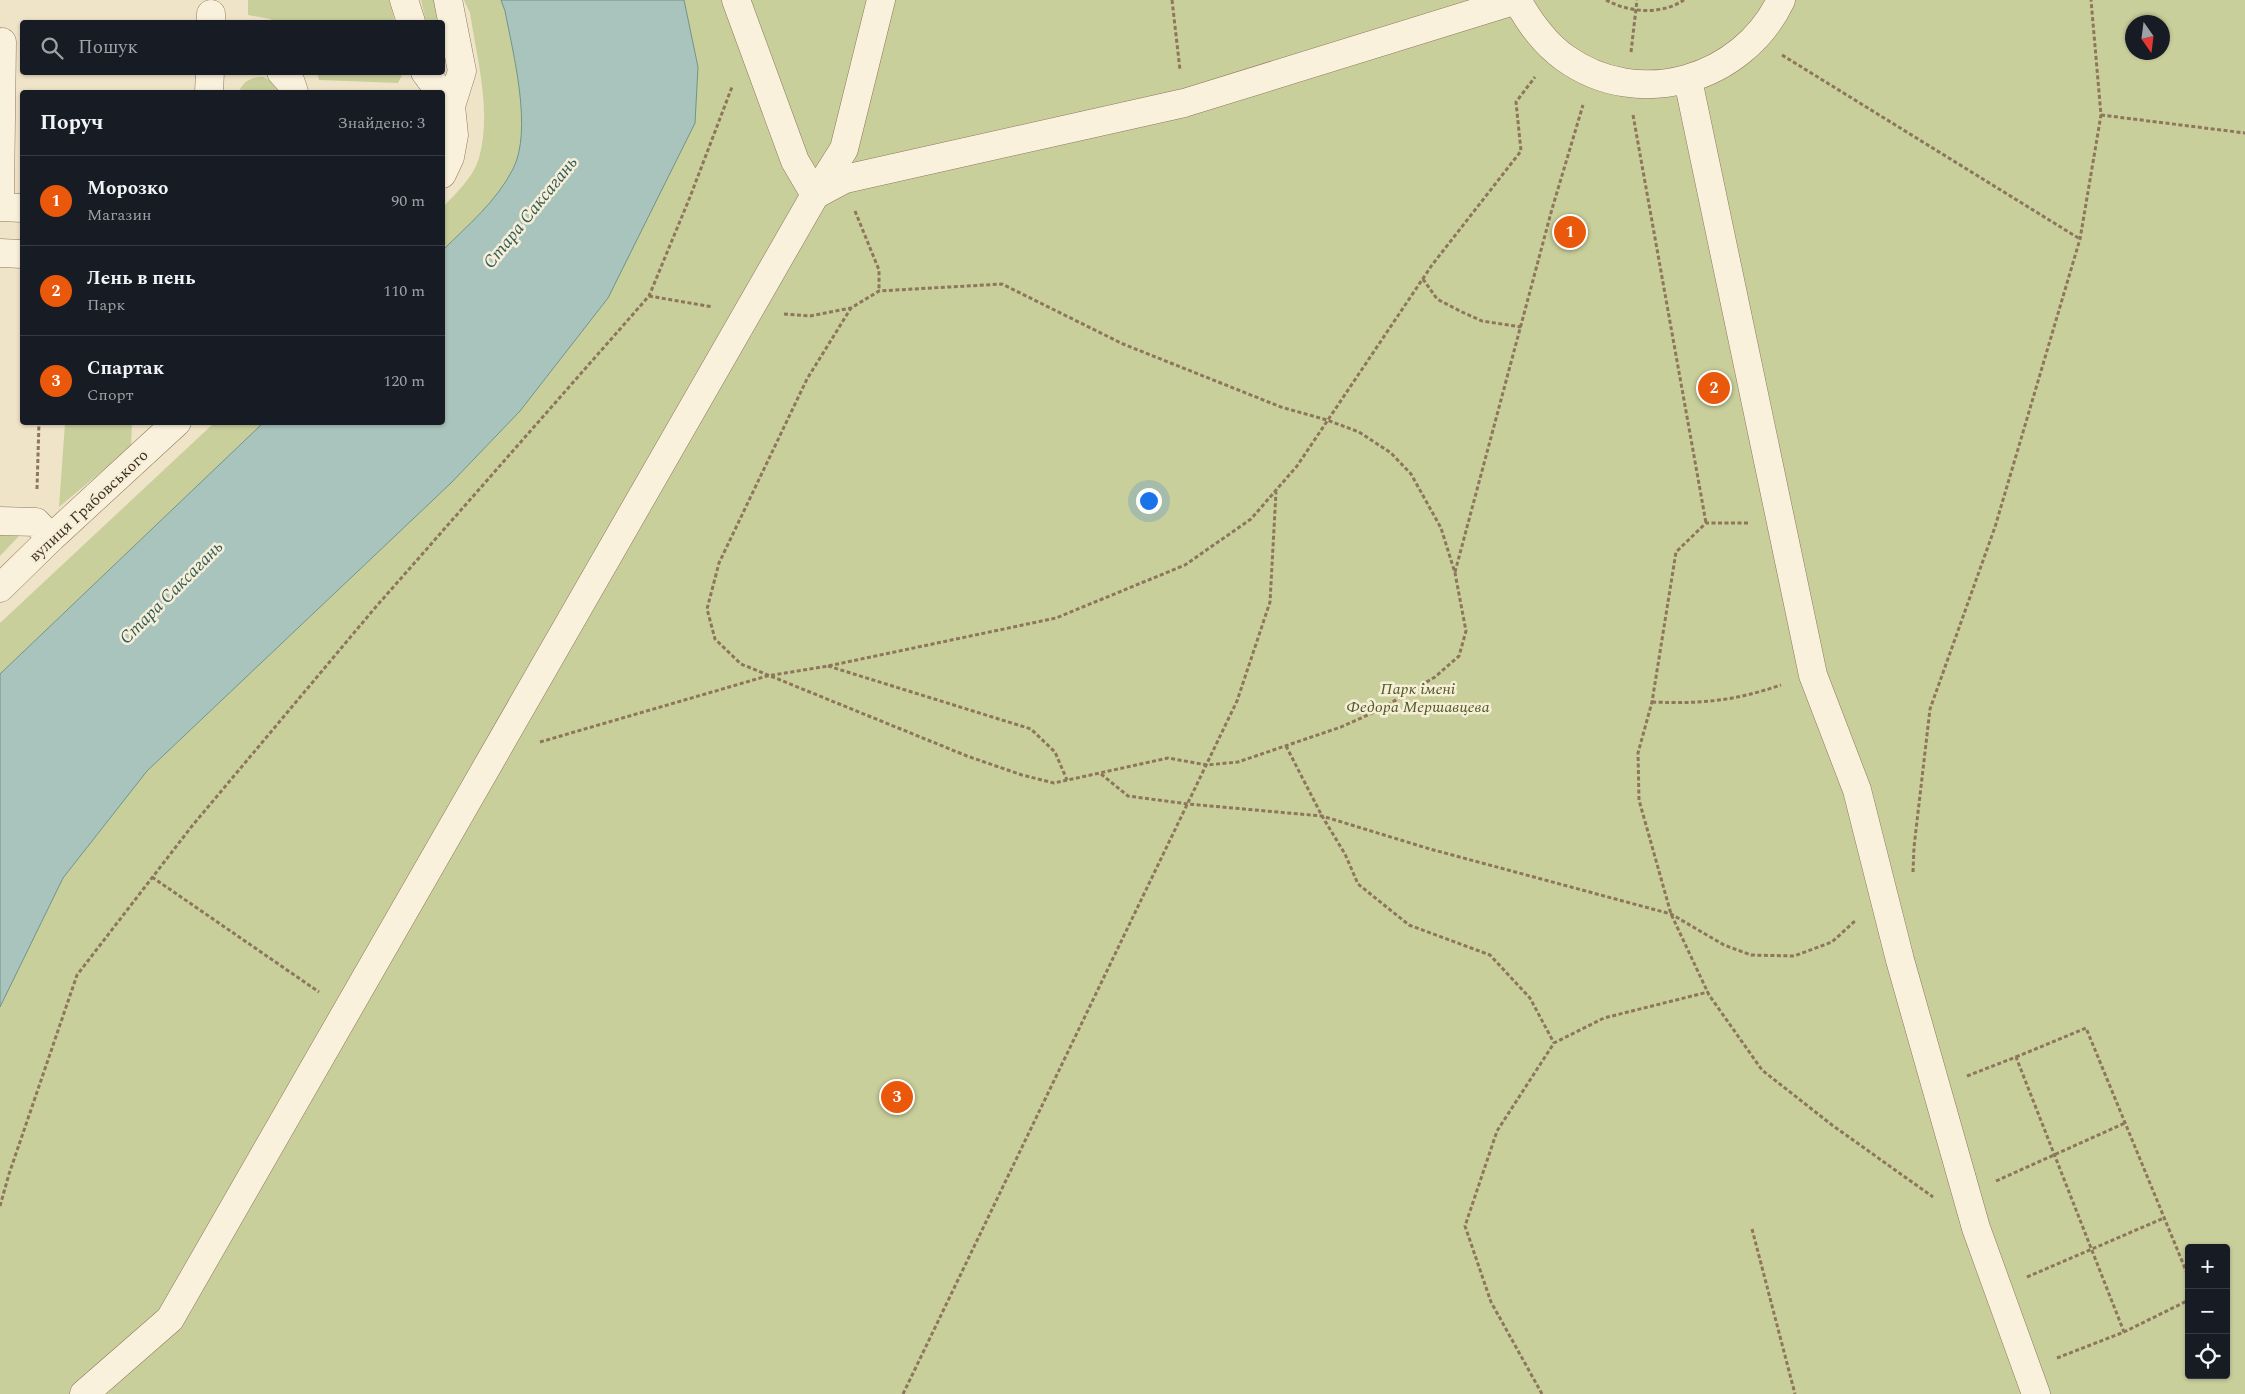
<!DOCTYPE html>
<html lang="uk">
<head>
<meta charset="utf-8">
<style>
  :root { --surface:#171b24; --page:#20242c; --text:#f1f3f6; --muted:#9ea1a6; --line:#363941; --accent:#ea580c }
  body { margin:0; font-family:Spectral,serif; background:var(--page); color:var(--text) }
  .controls { position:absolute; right:15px; bottom:15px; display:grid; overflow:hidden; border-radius:5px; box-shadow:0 1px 4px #0004 }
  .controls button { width:45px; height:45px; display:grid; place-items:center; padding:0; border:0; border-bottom:1px solid var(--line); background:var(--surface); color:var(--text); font:25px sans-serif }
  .compass { position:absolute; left:2125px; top:15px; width:45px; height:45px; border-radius:50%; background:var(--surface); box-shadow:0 1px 4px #0004; rotate:166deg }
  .you { position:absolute; left:1148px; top:500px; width:18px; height:18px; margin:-12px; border:4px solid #fff; border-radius:50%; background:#1a73e8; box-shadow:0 0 0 8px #1a73e833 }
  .badge { display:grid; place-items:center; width:32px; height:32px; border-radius:50%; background:var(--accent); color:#fff; font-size:16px; font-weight:700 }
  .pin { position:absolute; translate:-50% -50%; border:2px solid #fff; box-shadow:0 1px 5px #0006 }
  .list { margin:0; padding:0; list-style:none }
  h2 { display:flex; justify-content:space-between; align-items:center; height:65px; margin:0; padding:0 20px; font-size:21px }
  h2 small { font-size:16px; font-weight:400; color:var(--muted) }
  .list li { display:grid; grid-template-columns:32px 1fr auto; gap:15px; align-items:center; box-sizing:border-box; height:90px; padding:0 20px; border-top:1px solid var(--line) }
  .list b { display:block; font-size:19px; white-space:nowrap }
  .list p { margin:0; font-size:16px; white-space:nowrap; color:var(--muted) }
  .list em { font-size:16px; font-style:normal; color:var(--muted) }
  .icon { flex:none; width:28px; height:28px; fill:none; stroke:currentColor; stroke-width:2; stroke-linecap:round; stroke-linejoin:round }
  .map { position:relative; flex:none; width:2245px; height:1394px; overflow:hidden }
  .search { position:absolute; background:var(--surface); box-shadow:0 1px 4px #0004; left:20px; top:20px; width:425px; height:55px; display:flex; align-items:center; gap:12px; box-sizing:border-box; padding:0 18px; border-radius:5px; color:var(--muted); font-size:19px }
  .panel { position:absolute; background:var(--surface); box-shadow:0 1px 4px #0004; left:20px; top:90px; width:425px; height:335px; border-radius:5px }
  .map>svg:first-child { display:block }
  .green { fill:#c9cf9b; fill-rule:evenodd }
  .water { fill:#a9c4bc; stroke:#6f938a }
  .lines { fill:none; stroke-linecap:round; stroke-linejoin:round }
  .minor-casing { stroke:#8d765c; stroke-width:29 }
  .path { stroke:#8d765c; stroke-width:3; stroke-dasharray:4 2.5; stroke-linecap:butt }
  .minor { stroke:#faf1dc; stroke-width:28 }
  .labels { text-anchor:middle; stroke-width:5; stroke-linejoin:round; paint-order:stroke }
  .street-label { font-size:16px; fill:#3d2e20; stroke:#f7eed8 }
  .park-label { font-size:16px; font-style:italic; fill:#4d5a26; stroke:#f7eed8 }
  .water-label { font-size:18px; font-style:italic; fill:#2f5d5a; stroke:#f7eed8 }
</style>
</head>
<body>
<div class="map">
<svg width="2245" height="1394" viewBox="0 0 2245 1394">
  <rect width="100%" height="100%" fill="#f0e4c8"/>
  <g class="green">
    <polygon points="248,0 389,0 395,22 275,22 270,19 248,15"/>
    <polygon points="421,0 435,0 440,22 426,22"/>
    <path d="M464 0H501L505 11C513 53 533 130 513 169 496 202 468 225 443 250V207C456 193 473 178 479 158 492 111 477 60 470 13Z"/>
    <path d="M684 0H2245V1394H0V1007L63 878 147 771 451 483 520 411 608 298 698 67ZM2132 22H2162V52H2132ZM2189 1248H2226V1375H2189Z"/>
    <polygon points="317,73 317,72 403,73 398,83 319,80"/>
    <path d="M263 77 273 82 280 92H239C243 81 252 77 263 77Z"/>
    <polygon points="65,423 132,423 131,447 59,507"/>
    <polygon points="214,423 263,423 0,674 0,623"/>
    <polygon points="0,535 19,536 0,556"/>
  </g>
  <path class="water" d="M501 0H684L698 67 695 123 608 298 520 411 451 483 147 771 63 878 0 1007V674L263 423 442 422 443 250C468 225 496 202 513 169 533 130 513 53 505 11Z"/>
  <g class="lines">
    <defs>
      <g id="minor">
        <polyline points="404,0 411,22"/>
        <polyline points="736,0 795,161 815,195 845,179 1184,103 1517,0"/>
        <path d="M1517 0C1530 23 1544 43 1565 58 1639 111 1743 80 1781 0"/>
        <polyline points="211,22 211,14"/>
        <polyline points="281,72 291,83 294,92"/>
        <polyline points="425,72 440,92"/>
        <polyline points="1688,80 1813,675 1857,790 1900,960 1976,1228 2036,1394"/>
        <polyline points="209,92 210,72"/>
        <polyline points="442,174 450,157 454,135 451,106 462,71 448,0"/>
        <polyline points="0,196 2,42"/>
        <polyline points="0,207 22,208"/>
        <polyline points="0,253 22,254"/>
        <polyline points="0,521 36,522 51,538"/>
        <polyline points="0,588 51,538 177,422"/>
        <polyline points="84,1394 170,1319 815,195 844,149 881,0"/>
      </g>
    </defs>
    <use href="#minor" class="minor-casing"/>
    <g class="path">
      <polyline points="1172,0 1180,70"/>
      <path d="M1606 0C1630 13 1661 15 1684 0"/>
      <polyline points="1631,52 1637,0"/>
      <polyline points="1782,55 2080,239"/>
      <polyline points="1633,115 1706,523"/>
      <polyline points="2101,115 2245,133"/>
      <polyline points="855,211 879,270 879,291"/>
      <polyline points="1423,279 1437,299 1462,312 1482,321 1521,327"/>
      <polyline points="649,296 713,307"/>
      <polyline points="784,314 810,316 851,308 879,291 1002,284 1123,344 1281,407 1327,420 1359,432 1391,453 1411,474 1441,528 1455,573 1466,631 1459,656 1435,677 1379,710 1341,727 1238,762 1207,765 1168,758 1054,783 1022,775 967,756 741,664 715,639 707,609 719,563 807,379 851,308"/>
      <polyline points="37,489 39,422"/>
      <polyline points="1748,523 1706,523 1676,552 1652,702 1638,753 1639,800 1671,914 1709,995 1762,1070 1832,1125 1933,1197"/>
      <polyline points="1455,572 1552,209 1583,105"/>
      <polyline points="828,666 1031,729 1055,752 1067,780"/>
      <path d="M1652 702C1702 704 1734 701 1781 685"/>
      <polyline points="540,742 767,676 828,666 1056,618 1185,565 1251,519 1297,466 1432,265 1521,151 1516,102 1535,77"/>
      <polyline points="1286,746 1322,816 1345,854 1358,884 1409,925 1490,955 1530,998 1554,1043"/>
      <polyline points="1101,774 1128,796 1188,804 1322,816 1430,849 1671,914 1724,945 1751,955 1794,956 1832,942 1856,920"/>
      <polyline points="1913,872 1914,847 1930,709 1995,527 2080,239 2101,115 2091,0"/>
      <polyline points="152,877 319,992"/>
      <polyline points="2016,1057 2086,1028 2189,1278"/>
      <polyline points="1967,1076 2016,1057 2124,1332"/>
      <polyline points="1996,1181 2125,1123"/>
      <polyline points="0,1206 9,1174 77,975 192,826 374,609 649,296 690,197 732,87"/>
      <polyline points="1752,1229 1795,1394"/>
      <polyline points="2027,1277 2164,1218"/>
      <polyline points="2057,1358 2124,1332 2189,1300"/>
      <polyline points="903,1394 1237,701 1270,602 1276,492"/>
      <polyline points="1542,1394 1491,1302 1465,1226 1497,1131 1554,1043 1604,1018 1708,992"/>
    </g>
    <use href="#minor" class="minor"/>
  </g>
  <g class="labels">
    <g class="street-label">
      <text transform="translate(88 505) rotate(-43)" y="6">вулиця Грабовського</text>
    </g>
    <g class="park-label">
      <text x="1418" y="694">Парк імені<tspan x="1418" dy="18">Федора Мершавцева</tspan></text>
    </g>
    <g class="water-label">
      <text transform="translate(530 212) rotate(-51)" y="6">Стара Саксагань</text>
      <text transform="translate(171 592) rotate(-45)" y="6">Стара Саксагань</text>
    </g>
  </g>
</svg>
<div class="controls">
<button>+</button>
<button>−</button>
<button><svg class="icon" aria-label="locate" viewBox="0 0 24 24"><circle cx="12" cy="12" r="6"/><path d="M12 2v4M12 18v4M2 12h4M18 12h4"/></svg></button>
</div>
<svg class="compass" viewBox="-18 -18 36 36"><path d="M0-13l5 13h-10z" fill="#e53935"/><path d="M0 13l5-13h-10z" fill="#9ea1a6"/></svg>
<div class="you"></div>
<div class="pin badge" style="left:1570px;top:232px">1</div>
<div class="pin badge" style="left:1714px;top:388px">2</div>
<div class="pin badge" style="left:897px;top:1097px">3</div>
<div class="search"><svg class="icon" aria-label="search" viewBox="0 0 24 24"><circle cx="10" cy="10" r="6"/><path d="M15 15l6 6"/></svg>Пошук</div>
<section class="panel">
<h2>Поруч<small>Знайдено: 3</small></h2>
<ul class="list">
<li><span class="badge">1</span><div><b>Морозко</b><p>Магазин</p></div><em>90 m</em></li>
<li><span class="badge">2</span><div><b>Лень в пень</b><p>Парк</p></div><em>110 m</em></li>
<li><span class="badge">3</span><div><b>Спартак</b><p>Спорт</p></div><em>120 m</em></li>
</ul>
</section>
</div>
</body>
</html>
